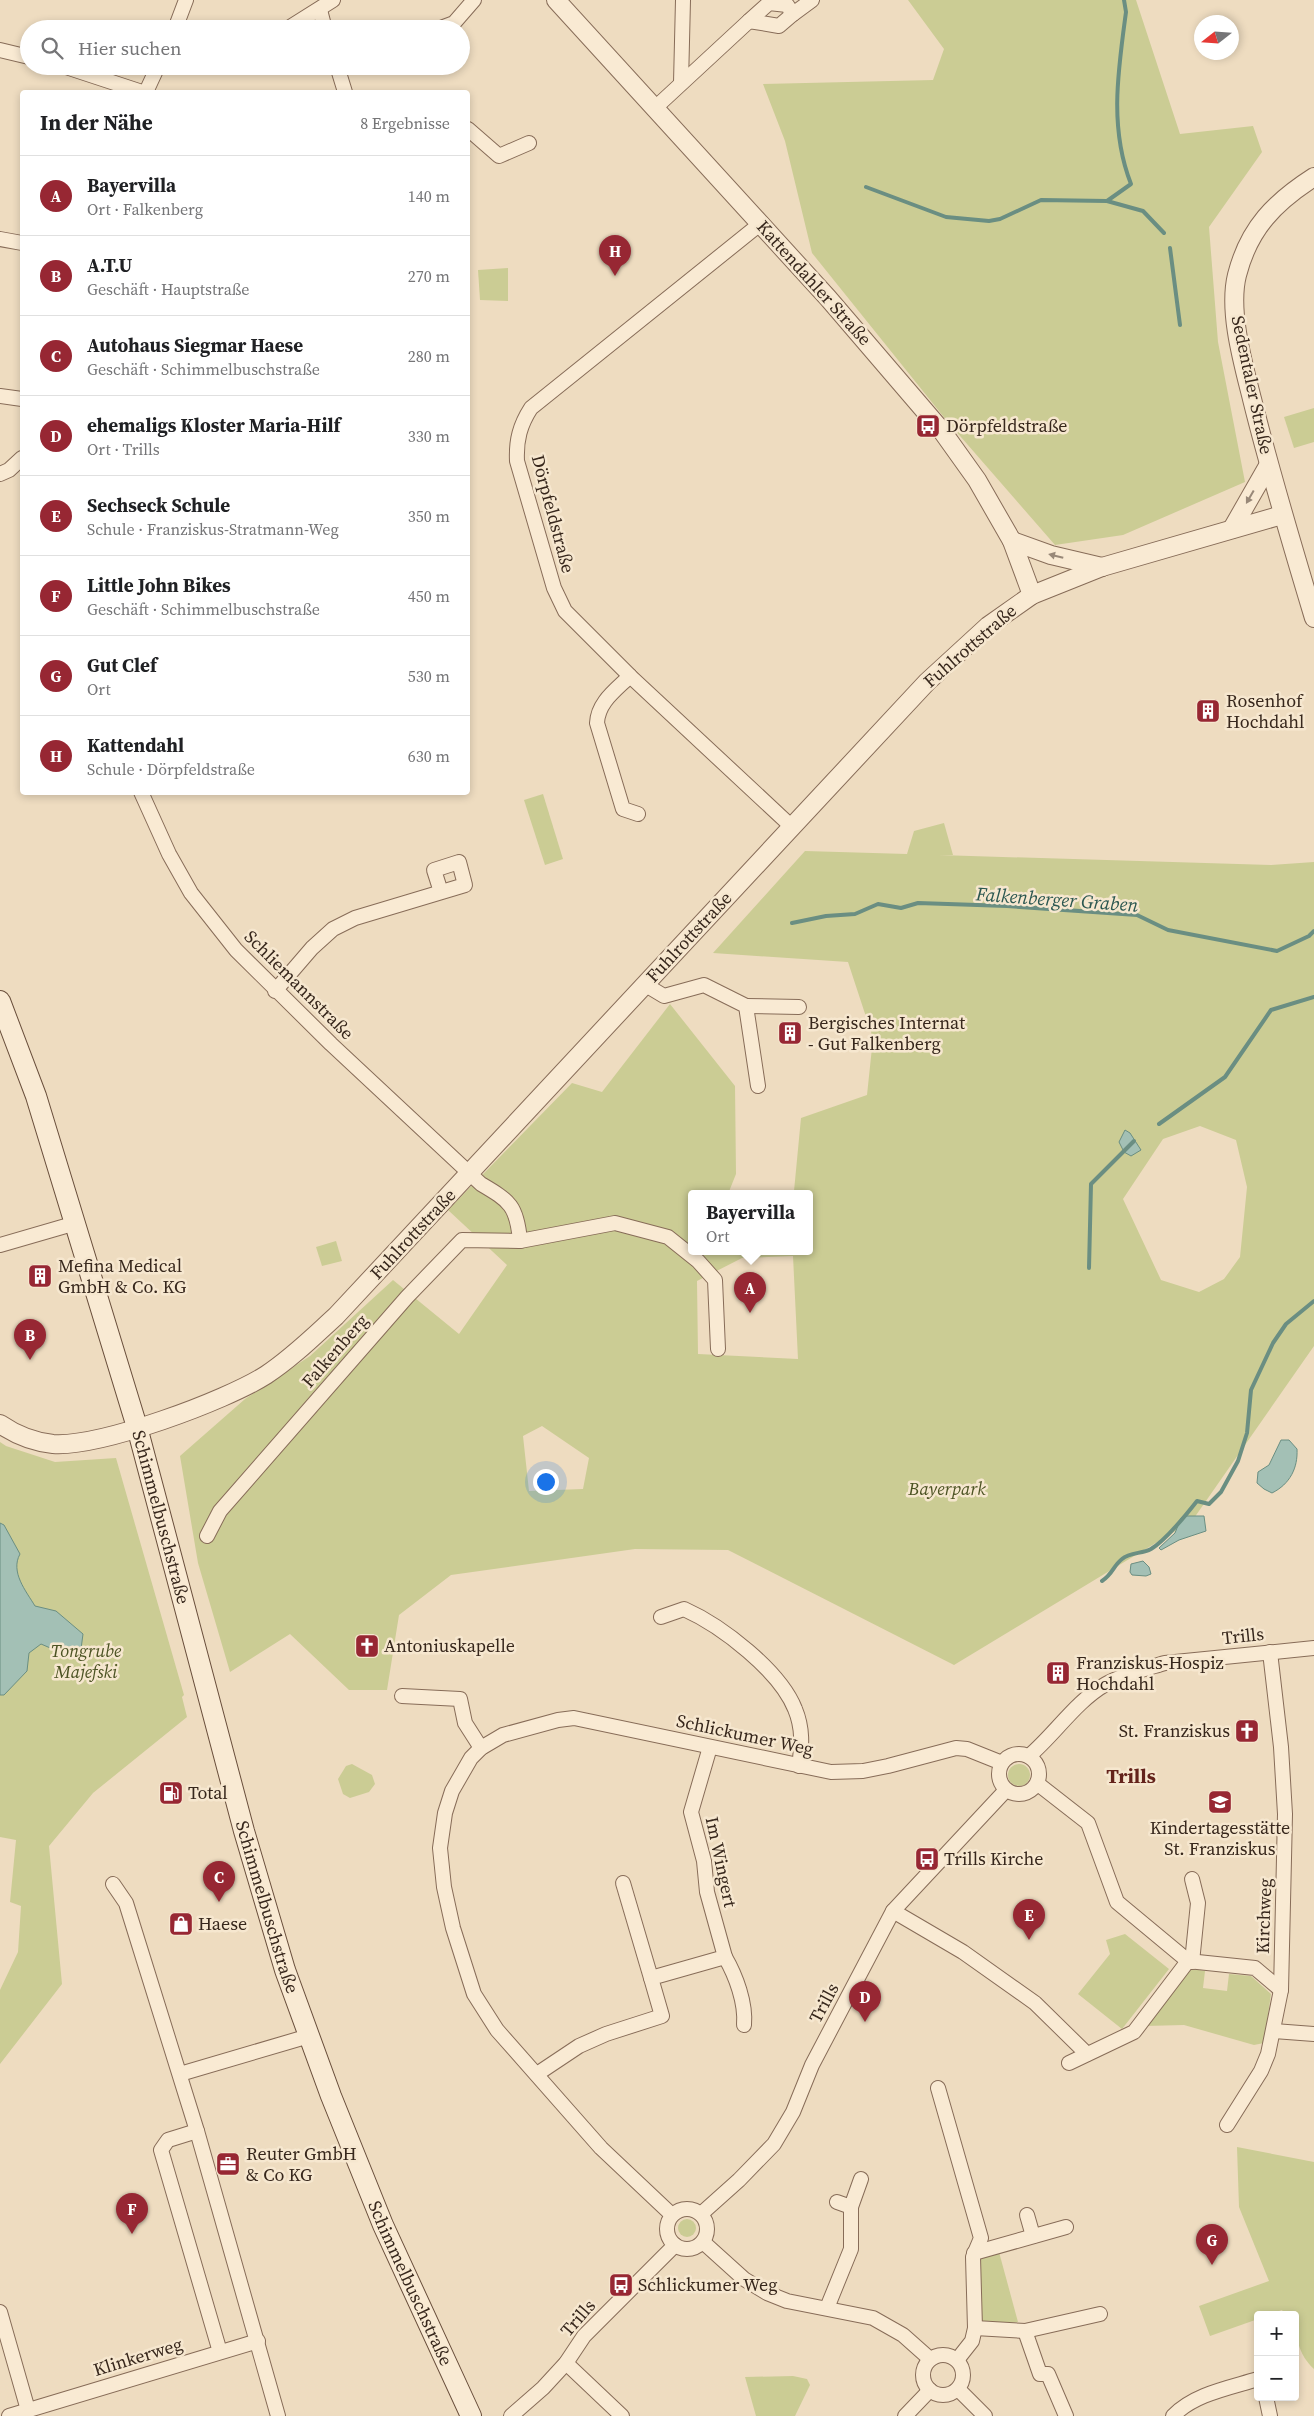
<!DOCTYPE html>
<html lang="de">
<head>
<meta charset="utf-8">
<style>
  :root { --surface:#fff; --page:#f2f2f2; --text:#202124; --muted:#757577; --line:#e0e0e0; --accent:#972733 }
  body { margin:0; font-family:"Source Serif 4",serif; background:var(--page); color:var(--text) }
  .controls { position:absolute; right:15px; bottom:15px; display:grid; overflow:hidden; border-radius:5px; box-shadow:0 2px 8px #0003 }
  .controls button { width:45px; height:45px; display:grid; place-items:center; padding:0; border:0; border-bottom:1px solid var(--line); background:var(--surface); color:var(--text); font:25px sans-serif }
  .compass { position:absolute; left:1194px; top:15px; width:45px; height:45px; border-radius:50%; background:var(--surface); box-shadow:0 2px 8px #0003; rotate:253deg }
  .you { position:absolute; left:545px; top:1481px; width:18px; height:18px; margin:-12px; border:4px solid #fff; border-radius:50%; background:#1a73e8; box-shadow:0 0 0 8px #1a73e833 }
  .badge { display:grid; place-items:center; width:32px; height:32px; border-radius:50%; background:var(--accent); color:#fff; font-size:16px; font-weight:700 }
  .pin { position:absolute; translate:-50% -41px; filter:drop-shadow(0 1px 2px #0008) }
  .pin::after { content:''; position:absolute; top:26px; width:18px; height:15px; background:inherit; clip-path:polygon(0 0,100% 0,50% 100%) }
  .popup { position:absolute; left:688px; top:1190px; width:125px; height:65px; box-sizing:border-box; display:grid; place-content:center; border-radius:5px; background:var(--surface); filter:drop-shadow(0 1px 4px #0005); font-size:16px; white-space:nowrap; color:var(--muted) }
  .popup b { font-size:19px; color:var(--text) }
  .popup::after { content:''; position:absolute; left:50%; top:100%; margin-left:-10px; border:10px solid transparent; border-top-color:var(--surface) }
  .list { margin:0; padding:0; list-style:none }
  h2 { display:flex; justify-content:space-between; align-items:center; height:65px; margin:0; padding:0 20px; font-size:21px }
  h2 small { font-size:16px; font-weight:400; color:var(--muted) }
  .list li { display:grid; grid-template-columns:32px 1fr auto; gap:15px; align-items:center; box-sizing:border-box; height:80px; padding:0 20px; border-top:1px solid var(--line) }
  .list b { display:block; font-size:19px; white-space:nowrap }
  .list p { margin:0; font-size:16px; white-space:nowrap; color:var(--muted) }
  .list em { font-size:16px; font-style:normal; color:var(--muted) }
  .icon { flex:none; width:28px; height:28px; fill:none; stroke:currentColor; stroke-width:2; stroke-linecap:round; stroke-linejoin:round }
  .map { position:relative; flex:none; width:1314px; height:2416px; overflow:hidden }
  .search { position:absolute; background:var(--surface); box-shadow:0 2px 8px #0003; left:20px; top:20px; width:450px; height:55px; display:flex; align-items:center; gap:12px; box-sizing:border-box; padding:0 18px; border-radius:28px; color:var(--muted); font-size:19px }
  .panel { position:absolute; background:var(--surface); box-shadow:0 2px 8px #0003; left:20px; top:90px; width:450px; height:705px; border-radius:5px }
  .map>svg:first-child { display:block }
  .green { fill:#cbcc94; fill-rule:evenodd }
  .water { fill:#a3c0b5; stroke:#6a8e82 }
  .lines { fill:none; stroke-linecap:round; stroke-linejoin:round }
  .stream { stroke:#6a8e82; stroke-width:4 }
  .minor-casing { stroke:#876c58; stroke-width:16 }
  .tertiary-casing { stroke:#876c58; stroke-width:20 }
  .secondary-casing { stroke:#694e3b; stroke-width:22 }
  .minor { stroke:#f9ead3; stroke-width:14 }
  .tertiary { stroke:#f9ead3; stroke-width:18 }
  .secondary { stroke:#f9ead3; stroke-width:20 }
  .oneway { fill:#988878 }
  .labels { text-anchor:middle; stroke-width:5; stroke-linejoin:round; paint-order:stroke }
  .street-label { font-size:18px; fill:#37271c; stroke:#f6e7cf }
  .poi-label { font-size:18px; fill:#37271c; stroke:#f6e7cf; text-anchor:start }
  .park-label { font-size:18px; font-style:italic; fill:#4c5323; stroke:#f6e7cf }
  .water-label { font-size:19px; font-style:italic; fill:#2b5750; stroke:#f6e7cf }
  .quarter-label { font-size:20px; font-weight:bold; fill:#64231b; stroke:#f6e7cf }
</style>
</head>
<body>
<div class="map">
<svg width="1314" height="2416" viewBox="0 0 1314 2416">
  <rect width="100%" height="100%" fill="#eedcc0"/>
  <g class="green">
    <polygon points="908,0 1136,0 1180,134 1253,126 1262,152 1209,227 1218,342 1245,482 1123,535 1055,545 947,421 812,253 785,141 763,84 933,80 944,49"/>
    <polygon points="508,268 508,301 480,300 478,270"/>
    <polygon points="1314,408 1314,442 1294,448 1284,417"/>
    <polygon points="543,794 563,859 545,865 524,800"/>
    <path d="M944 823 953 855H939L1271 865 1314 862V1346L1192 1521 954 1665 728 1550 635 1549 451 1575 399 1615 387 1690H349L290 1634 230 1672 198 1563 180 1456 245 1399 310 1356 393 1280 459 1334 507 1265 448 1210 572 1083 602 1092 670 1004 735 1086 736 1174 728 1194H691V1252H809V1194H763L794 1191 801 1118 867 1095 873 1038 848 962 713 953 805 851 907 854 914 831ZM1200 1126 1236 1140 1247 1187 1240 1257 1224 1279 1199 1292 1161 1280 1123 1199 1163 1139ZM793 1256 798 1359 698 1354 697 1281 742 1258ZM542 1426 589 1458 583 1489 529 1491 523 1436Z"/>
    <polygon points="336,1241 342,1261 322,1266 316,1247"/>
    <polygon points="0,1442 6,1446 55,1462 116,1458 184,1695 182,1697 187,1717 93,1793 49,1846 62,1984 0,2064 0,1990 18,1952 21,1906 10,1902 16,1840 0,1837"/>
    <polygon points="352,1764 372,1775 375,1784 369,1792 350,1798 343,1794 338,1779 346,1766"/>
    <circle cx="1019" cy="1775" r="11"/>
    <polygon points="1125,1934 1169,1969 1122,2029 1078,1994 1110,1954 1106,1940"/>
    <polygon points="1188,1968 1205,1971 1203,1988 1227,1991 1229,1974 1251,1976 1271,1994 1264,2043 1254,2045 1184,2025 1145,2026"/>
    <path d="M1237 2147 1314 2162V2369C1298 2354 1295 2336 1295 2315H1285L1282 2310 1268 2315H1258V2319L1210 2336 1199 2306 1269 2281 1239 2207Z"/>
    <circle cx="687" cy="2228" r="9"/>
    <polygon points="999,2252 1018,2322 997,2325 980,2322 978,2258"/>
    <polygon points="793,2376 807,2379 810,2385 795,2416 756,2416 745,2377"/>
  </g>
  <g class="water">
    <polygon points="1125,1130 1130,1133 1141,1150 1131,1156 1124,1152 1119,1142"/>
    <path d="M1281 1440H1289L1297 1449C1298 1468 1290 1484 1272 1493L1264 1489 1257 1483 1258 1472 1269 1465Z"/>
    <polygon points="1184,1516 1204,1516 1206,1531 1179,1540 1161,1550 1159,1548 1175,1533 1181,1518"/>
    <path d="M0 1523 4 1525 20 1554C10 1572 26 1591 35 1606L56 1611 83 1634 81 1649 69 1656 41 1644 29 1653 27 1671 4 1695H0Z"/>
    <polygon points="1143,1561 1149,1567 1151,1574 1146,1576 1132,1575 1130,1572 1131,1564"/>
  </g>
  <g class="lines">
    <g class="stream">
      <polyline points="866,187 946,217 989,221 1000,219 1041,200 1107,201 1143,211 1164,233"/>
      <path d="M1107 201 1131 184C1109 128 1118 71 1126 12L1124 0"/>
      <polyline points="1170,248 1180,325"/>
      <polyline points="792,923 826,916 855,914 878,904 901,908 918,903 1007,906 1137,915 1168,930 1277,951 1309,936 1314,931"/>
      <polyline points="1159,1124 1225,1077 1271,1010 1314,997"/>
      <polyline points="1089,1268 1091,1184 1134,1141"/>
      <path d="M1102 1581C1113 1574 1113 1566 1122 1559 1130 1552 1142 1554 1151 1549 1166 1540 1186 1515 1197 1501L1209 1504 1221 1492 1238 1461 1247 1433 1251 1390 1273 1343 1286 1324 1314 1301"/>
    </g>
    <defs>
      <g id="minor">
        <polyline points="320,10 325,29"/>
        <polyline points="749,21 769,3 787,5 793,14 812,0"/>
        <polyline points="175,29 186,0"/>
        <polyline points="287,29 333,0"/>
        <polyline points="438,29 454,23 474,0"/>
        <polyline points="0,50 29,57"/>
        <polyline points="63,66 142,92"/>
        <polyline points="197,66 207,66"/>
        <polyline points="337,66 345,92"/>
        <polyline points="681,83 683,0"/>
        <polyline points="146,92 158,66"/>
        <polyline points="655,108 749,21 779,26 793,14"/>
        <polyline points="468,129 499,156 529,143"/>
        <path d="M760 224 531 408C520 425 516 440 517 461L554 588 565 611 630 676 792 827"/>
        <polyline points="0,239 22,243"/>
        <polyline points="0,396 22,399"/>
        <polyline points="0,474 9,470 22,458"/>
        <path d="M630 676C616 690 598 702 597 723L623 809 638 814"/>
        <path d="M141 792 169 854 191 893 236 950 331 1044 481 1184C510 1201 517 1206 520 1241"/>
        <polyline points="644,984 664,996 704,985 746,1006 758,1086"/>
        <polyline points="275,991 312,948 333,929 355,918 465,885 459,862 434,870 441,892"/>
        <polyline points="746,1006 799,1007"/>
        <polyline points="0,1245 76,1223"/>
        <polyline points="207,1536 220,1511 407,1297 462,1240 520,1241 615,1223 668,1237 698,1261 715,1280 718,1349"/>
        <path d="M661 1617 684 1609C722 1626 780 1671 795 1709 803 1728 802 1746 799 1766"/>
        <polyline points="402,1696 460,1699 465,1723 481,1748"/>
        <circle cx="1019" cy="1774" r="20"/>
        <path d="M1029 1756C1055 1734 1076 1701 1106 1684 1124 1674 1145 1669 1165 1663L1314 1648"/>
        <polyline points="1038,1784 1088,1823 1117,1902 1188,1961 1255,1968 1281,1990"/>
        <polyline points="623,1883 651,1978"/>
        <polyline points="113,1884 126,1903 197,2131 278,2416"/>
        <polyline points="893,1911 963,1952 1035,2003 1087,2054"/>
        <path d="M725 1957C736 1976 746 2003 744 2025"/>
        <polyline points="1192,1962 1198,1903 1192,1879"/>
        <polyline points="1274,2031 1314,2034"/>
        <polyline points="1069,2063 1134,2032 1188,1961"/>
        <polyline points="180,2074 309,2036"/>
        <polyline points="537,2074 579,2046 606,2034 662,2016 651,1978 725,1957 707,1892 704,1861 691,1812 710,1747"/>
        <polyline points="938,2088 981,2238 973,2257 975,2328 972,2341 957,2360"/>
        <polyline points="1227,2125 1261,2071 1268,2054 1281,1990 1285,1814 1281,1747 1270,1652"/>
        <polyline points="197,2131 168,2140 161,2150 220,2352"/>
        <polyline points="851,2207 861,2179"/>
        <circle cx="687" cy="2229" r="20"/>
        <polyline points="701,2214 739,2180 774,2144 793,2112 812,2065 893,1911 1006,1790"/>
        <polyline points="672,2215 601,2148 497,2030 474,1994 453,1928 444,1887 440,1848 445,1813 452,1791 471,1758 481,1748 503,1735 558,1720 574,1718 831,1772 863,1771 888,1766 956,1748 967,1749 1002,1763"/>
        <polyline points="1027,2215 1033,2236"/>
        <polyline points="703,2242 744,2279 767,2293 787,2301 873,2318 903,2335 930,2359"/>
        <polyline points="974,2253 1066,2227"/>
        <polyline points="827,2308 851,2249 851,2207 837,2202"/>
        <polyline points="0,2312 28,2410"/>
        <polyline points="975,2328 1025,2331 1100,2314"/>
        <polyline points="1025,2331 1040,2374 1048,2374 1066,2416"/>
        <circle cx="943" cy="2375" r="20"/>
        <polyline points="566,2363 622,2416"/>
        <polyline points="958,2389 985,2416"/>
        <polyline points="1266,2397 1270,2416"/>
        <polyline points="9,2416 258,2341"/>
        <polyline points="511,2416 543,2388 566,2363 584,2336 675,2245"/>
        <polyline points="905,2416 930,2390"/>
        <path d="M1173 2416C1194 2394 1229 2388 1258 2379"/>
      </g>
      <g id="tertiary">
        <polyline points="556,0 828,298 942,431 977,480 1012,541 1032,595"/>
        <path d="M1314 177C1275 202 1249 228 1237 275 1228 311 1243 363 1252 399 1270 472 1292 545 1314 618"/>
        <polyline points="1232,529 1268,466"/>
        <polyline points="1012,541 1051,555 1102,567"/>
        <path d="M0 1424C16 1435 34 1442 53 1444 101 1447 225 1401 266 1375 292 1358 314 1336 336 1316L927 682 988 626 1032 595 1102 567 1282 515"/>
      </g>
      <g id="secondary">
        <path id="s1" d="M0 1001 36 1096 137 1427 244 1831 285 1970 331 2096 383 2225 471 2416"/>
      </g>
    </defs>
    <use href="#minor" class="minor-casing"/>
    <use href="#tertiary" class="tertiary-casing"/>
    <use href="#secondary" class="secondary-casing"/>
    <use href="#minor" class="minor"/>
    <use href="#tertiary" class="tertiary"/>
    <use href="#secondary" class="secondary"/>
  </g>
  <defs><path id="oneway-solid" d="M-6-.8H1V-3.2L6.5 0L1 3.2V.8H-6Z" transform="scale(1.25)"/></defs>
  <g class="oneway">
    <use href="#oneway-solid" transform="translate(1250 497) rotate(120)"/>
    <use href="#oneway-solid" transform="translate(1056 556) rotate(-166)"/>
  </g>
  <defs>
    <symbol id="bus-square" viewBox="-11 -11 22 22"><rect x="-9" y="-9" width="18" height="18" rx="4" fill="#972733" stroke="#f6e7cf"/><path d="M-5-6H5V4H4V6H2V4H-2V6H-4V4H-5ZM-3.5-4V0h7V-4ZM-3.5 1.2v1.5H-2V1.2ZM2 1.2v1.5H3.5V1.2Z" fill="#fff"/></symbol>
    <symbol id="building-square" viewBox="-11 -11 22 22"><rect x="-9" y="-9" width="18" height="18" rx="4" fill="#972733" stroke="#f6e7cf"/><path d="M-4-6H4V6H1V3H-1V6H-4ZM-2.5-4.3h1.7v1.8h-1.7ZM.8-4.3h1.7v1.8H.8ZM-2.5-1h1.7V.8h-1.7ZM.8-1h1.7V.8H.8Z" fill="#fff"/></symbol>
    <symbol id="church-square" viewBox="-11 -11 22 22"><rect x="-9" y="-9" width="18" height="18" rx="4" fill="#972733" stroke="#f6e7cf"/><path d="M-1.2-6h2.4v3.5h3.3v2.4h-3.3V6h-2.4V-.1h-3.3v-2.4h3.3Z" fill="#fff"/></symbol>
    <symbol id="fuel-square" viewBox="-11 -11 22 22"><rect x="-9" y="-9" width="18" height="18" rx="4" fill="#972733" stroke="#f6e7cf"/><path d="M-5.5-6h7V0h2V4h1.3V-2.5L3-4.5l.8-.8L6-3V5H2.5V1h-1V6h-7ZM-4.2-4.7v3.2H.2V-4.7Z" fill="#fff"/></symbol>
    <symbol id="school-square" viewBox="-11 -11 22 22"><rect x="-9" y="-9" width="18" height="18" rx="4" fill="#972733" stroke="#f6e7cf"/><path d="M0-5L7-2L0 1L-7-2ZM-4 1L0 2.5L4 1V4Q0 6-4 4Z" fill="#fff"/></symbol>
    <symbol id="shop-square" viewBox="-11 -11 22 22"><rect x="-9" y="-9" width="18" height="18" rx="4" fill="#972733" stroke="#f6e7cf"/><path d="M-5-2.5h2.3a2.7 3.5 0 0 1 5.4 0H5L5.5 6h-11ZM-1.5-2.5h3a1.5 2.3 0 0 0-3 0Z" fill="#fff"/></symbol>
    <symbol id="office-square" viewBox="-11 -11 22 22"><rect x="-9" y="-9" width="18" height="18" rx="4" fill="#972733" stroke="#f6e7cf"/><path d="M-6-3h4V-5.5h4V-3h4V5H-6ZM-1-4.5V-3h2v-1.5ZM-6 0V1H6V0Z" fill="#fff"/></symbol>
  </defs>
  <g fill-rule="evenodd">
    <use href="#bus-square" x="914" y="412" width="28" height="28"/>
    <use href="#building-square" x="1194" y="697" width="28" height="28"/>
    <use href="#building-square" x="776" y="1019" width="28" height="28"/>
    <use href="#building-square" x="26" y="1262" width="28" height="28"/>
    <use href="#church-square" x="353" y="1632" width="28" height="28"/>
    <use href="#building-square" x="1044" y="1659" width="28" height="28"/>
    <use href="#church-square" x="1233" y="1717" width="28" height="28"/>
    <use href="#fuel-square" x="157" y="1779" width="28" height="28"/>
    <use href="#school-square" x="1206" y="1788" width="28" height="28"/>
    <use href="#bus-square" x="913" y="1845" width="28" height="28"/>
    <use href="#shop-square" x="167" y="1910" width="28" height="28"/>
    <use href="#office-square" x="214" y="2150" width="28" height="28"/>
    <use href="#bus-square" x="607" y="2271" width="28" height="28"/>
  </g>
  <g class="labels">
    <g class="street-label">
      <text transform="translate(814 283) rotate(48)" y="6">Kattendahler Straße</text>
      <text transform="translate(1252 385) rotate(78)" y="6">Sedentaler Straße</text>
      <text transform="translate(553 514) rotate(75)" y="6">Dörpfeldstraße</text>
      <text transform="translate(970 646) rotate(-41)" y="6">Fuhlrottstraße</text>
      <text transform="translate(689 937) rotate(-47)" y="6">Fuhlrottstraße</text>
      <text transform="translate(299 985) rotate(45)" y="6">Schliemannstraße</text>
      <text transform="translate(413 1234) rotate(-47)" y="6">Fuhlrottstraße</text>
      <text transform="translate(335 1351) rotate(-49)" y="6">Falkenberg</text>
      <text dy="6" stroke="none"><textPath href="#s1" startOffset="541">Schimmelbuschstraße</textPath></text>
      <text transform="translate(1243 1636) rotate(-6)" y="6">Trills</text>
      <text transform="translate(745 1735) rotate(12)" y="6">Schlickumer Weg</text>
      <text transform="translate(721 1862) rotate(78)" y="6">Im Wingert</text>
      <text dy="6" stroke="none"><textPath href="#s1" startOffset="945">Schimmelbuschstraße</textPath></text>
      <text transform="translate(1264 1916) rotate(-88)" y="6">Kirchweg</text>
      <text transform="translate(824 2003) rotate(-62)" y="6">Trills</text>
      <text dy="6" stroke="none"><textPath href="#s1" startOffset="1348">Schimmelbuschstraße</textPath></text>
      <text transform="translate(578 2318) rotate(-49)" y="6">Trills</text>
      <text transform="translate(138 2357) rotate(-17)" y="6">Klinkerweg</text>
    </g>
    <g class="poi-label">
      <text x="946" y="432">Dörpfeldstraße</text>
      <text x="1226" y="707">Rosenhof<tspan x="1226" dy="21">Hochdahl</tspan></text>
      <text x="808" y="1029">Bergisches Internat<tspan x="808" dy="21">- Gut Falkenberg</tspan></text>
      <text x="58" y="1272">Mefina Medical<tspan x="58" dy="21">GmbH &amp; Co. KG</tspan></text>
      <text x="384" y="1652">Antoniuskapelle</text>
      <text x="1076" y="1669">Franziskus-Hospiz<tspan x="1076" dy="21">Hochdahl</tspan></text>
      <text x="1230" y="1737" text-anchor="end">St. Franziskus</text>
      <text x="188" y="1799">Total</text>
      <text x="1220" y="1834" text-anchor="middle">Kindertagesstätte<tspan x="1220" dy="21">St. Franziskus</tspan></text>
      <text x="944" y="1865">Trills Kirche</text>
      <text x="198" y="1930">Haese</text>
      <text x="246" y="2160">Reuter GmbH<tspan x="246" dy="21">&amp; Co KG</tspan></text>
      <text x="638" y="2291">Schlickumer Weg</text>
    </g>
    <g class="park-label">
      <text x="947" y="1495">Bayerpark</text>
      <text x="86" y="1657">Tongrube<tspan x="86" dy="21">Majefski</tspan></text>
    </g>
    <g class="water-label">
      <text transform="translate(1057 899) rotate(4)" y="7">Falkenberger Graben</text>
    </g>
    <g class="quarter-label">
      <text x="1131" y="1783">Trills</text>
    </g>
  </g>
</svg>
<div class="controls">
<button>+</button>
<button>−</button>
</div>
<svg class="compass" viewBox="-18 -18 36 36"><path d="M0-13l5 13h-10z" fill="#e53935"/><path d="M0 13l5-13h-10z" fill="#757577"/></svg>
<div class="you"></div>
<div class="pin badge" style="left:750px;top:1313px">A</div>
<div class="popup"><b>Bayervilla</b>Ort</div>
<div class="pin badge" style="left:30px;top:1360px">B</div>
<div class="pin badge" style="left:219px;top:1902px">C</div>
<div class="pin badge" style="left:865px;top:2022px">D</div>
<div class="pin badge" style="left:1029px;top:1940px">E</div>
<div class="pin badge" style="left:132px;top:2234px">F</div>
<div class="pin badge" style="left:1212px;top:2265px">G</div>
<div class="pin badge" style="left:615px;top:276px">H</div>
<div class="search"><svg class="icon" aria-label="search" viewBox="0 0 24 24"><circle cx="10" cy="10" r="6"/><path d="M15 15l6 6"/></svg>Hier suchen</div>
<section class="panel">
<h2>In der Nähe<small>8 Ergebnisse</small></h2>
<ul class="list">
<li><span class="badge">A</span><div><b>Bayervilla</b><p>Ort · Falkenberg</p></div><em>140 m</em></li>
<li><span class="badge">B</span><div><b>A.T.U</b><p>Geschäft · Hauptstraße</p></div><em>270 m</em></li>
<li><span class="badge">C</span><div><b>Autohaus Siegmar Haese</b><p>Geschäft · Schimmelbuschstraße</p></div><em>280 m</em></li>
<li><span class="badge">D</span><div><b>ehemaligs Kloster Maria-Hilf</b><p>Ort · Trills</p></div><em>330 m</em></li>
<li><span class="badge">E</span><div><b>Sechseck Schule</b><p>Schule · Franziskus-Stratmann-Weg</p></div><em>350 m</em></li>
<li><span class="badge">F</span><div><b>Little John Bikes</b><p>Geschäft · Schimmelbuschstraße</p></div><em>450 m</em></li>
<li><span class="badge">G</span><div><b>Gut Clef</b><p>Ort</p></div><em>530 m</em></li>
<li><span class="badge">H</span><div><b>Kattendahl</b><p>Schule · Dörpfeldstraße</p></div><em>630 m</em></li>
</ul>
</section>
</div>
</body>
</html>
